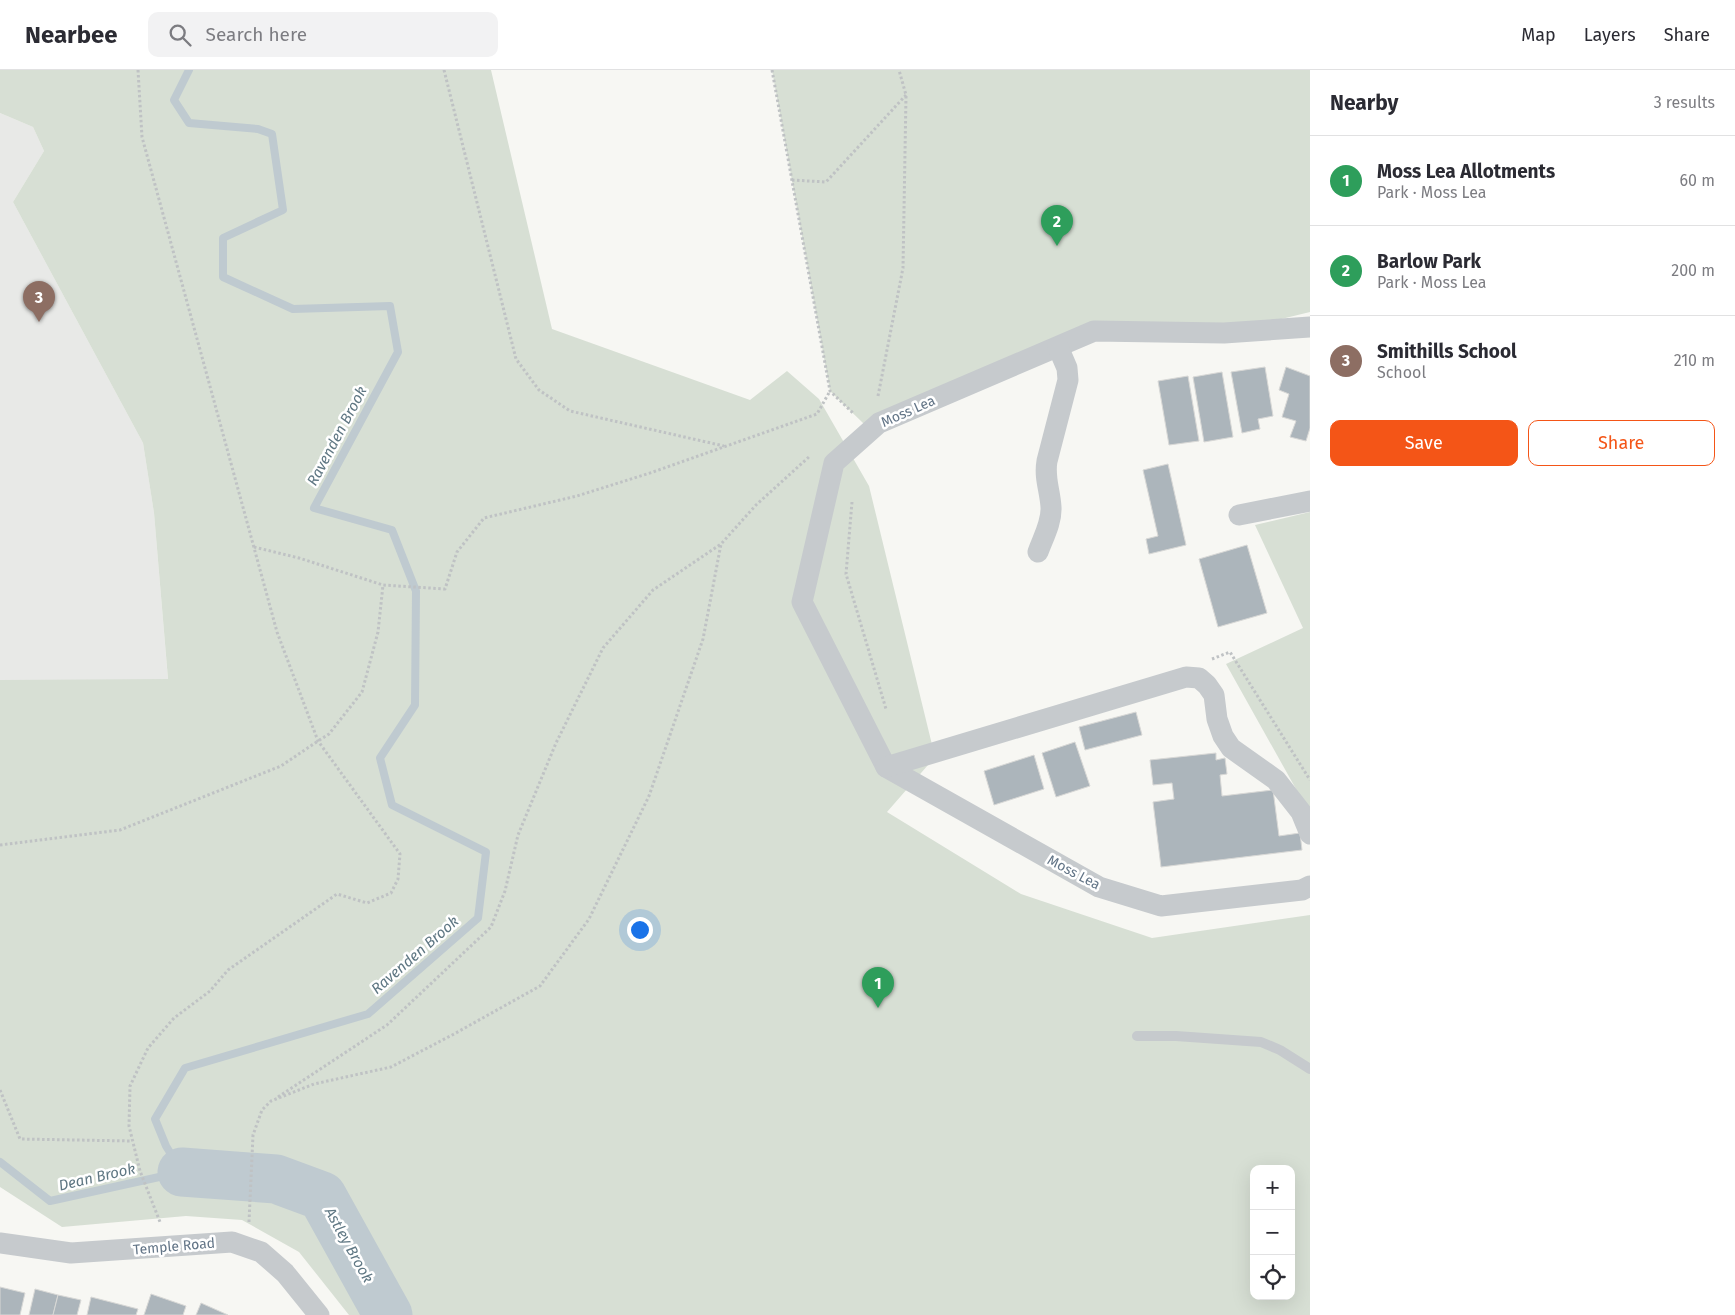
<!DOCTYPE html>
<html lang="en">
<head>
<meta charset="utf-8">
<style>
  :root { --surface:#fff; --page:#f2f2f3; --text:#2b2b33; --muted:#7c7c81; --line:#e1e1e2; --accent:#f45517 }
  body { margin:0; font-family:"Fira Sans",sans-serif; background:var(--page); color:var(--text) }
  .controls { position:absolute; right:15px; bottom:15px; display:grid; overflow:hidden; border-radius:10px; box-shadow:0 5px 20px #0002 }
  .controls button { width:45px; height:45px; display:grid; place-items:center; padding:0; border:0; border-bottom:1px solid var(--line); background:var(--surface); color:var(--text); font:25px sans-serif }
  .you { position:absolute; left:639px; top:859px; width:18px; height:18px; margin:-12px; border:4px solid #fff; border-radius:50%; background:#1a73e8; box-shadow:0 0 0 8px #1a73e833 }
  .badge { display:grid; place-items:center; width:32px; height:32px; border-radius:50%; background:var(--accent); color:#fff; font-size:16px; font-weight:700 }
  .pin { position:absolute; translate:-50% -41px; filter:drop-shadow(0 1px 2px #0008) }
  .pin::after { content:''; position:absolute; top:26px; width:18px; height:15px; background:inherit; clip-path:polygon(0 0,100% 0,50% 100%) }
  .list { margin:0; padding:0; list-style:none }
  h2 { display:flex; justify-content:space-between; align-items:center; height:65px; margin:0; padding:0 20px; font-size:21px }
  h2 small { font-size:16px; font-weight:400; color:var(--muted) }
  .list li { display:grid; grid-template-columns:32px 1fr auto; gap:15px; align-items:center; box-sizing:border-box; height:90px; padding:0 20px; border-top:1px solid var(--line) }
  .list b { display:block; font-size:19px; white-space:nowrap }
  .list p { margin:0; font-size:16px; white-space:nowrap; color:var(--muted) }
  .list em { font-size:16px; font-style:normal; color:var(--muted) }
  .actions { display:flex; gap:10px; padding:15px 20px }
  .actions a { flex:1; padding:11px 0; border:1px solid var(--accent); border-radius:10px; text-align:center; font-size:18px; color:var(--accent) }
  .actions .main { background:var(--accent); color:#fff }
  .icon { flex:none; width:28px; height:28px; fill:none; stroke:currentColor; stroke-width:2; stroke-linecap:round; stroke-linejoin:round }
  .map { position:relative; flex:none; width:1310px; height:1245px; overflow:hidden }
  header { display:flex; align-items:center; gap:30px; box-sizing:border-box; height:70px; padding:0 25px; background:var(--surface); border-bottom:1px solid var(--line) }
  header strong { font-size:24px }
  nav { display:flex; gap:28px; margin-inline-start:auto; font-size:18px }
  .search { width:350px; height:45px; background:var(--page); display:flex; align-items:center; gap:12px; box-sizing:border-box; padding:0 18px; border-radius:10px; color:var(--muted); font-size:19px }
  main { display:flex }
  aside { flex:1; background:var(--surface) }
  .map>svg:first-child { display:block }
  .built { fill:#e8e9e7 }
  .green { fill:#d7dfd4; fill-rule:evenodd }
  .lines { fill:none; stroke-linecap:round; stroke-linejoin:round }
  .stream { stroke:#bfcad0; stroke-width:8 }
  .river { stroke:#bfcad0; stroke-width:49 }
  .building { fill:#acb5bb; stroke:#d8d8d6 }
  .path { stroke:#bfc2c4; stroke-width:3; stroke-dasharray:2.5 2.5; stroke-linecap:butt }
  .lane { stroke:#c6cacd; stroke-width:10 }
  .street { stroke:#c6cacd; stroke-width:21 }
  .labels { text-anchor:middle; stroke-width:5; stroke-linejoin:round; paint-order:stroke }
  .street-label { font-size:14px; fill:#637587; stroke:#fff }
  .water-label { font-size:15px; font-style:italic; fill:#5f7783; stroke:#fff }
</style>
</head>
<body>
<header>
<strong>Nearbee</strong>
<div class="search"><svg class="icon" aria-label="search" viewBox="0 0 24 24"><circle cx="10" cy="10" r="6"/><path d="M15 15l6 6"/></svg>Search here</div>
<nav><a>Map</a><a>Layers</a><a>Share</a></nav>
</header>
<main>
<div class="map">
<svg width="1310" height="1245" viewBox="0 0 1310 1245">
  <rect width="100%" height="100%" fill="#f7f7f3"/>
  <polygon class="built" points="0,43 33,57 44,81 13,132 143,373 154,443 168,610 0,610"/>
  <g class="green">
    <path d="M0 0H491L552 259 750 330 787 301 819 329 869 416 935 687 887 742 1021 824 1152 868 1310 845V1245H349L299 1182 242 1150 186 1146 62 1157 0 1117V610L168 609 154 443 143 373 13 132 44 81 33 57 0 43ZM1254 1099H1291V1226H1254Z"/>
    <polygon points="772,0 1310,0 1310,242 1224,263 1094,261 879,353 863,353 830,321"/>
    <polygon points="1310,442 1310,744 1226,594 1303,558 1255,455"/>
  </g>
  <g class="lines">
    <polyline class="stream" points="0,1092 50,1131 182,1102 166,1076 155,1049 185,998 368,944 478,848 486,782 392,735 380,688 415,635 416,521 392,460 314,438 398,282 390,236 293,239 223,207 223,168 283,140 272,64 258,59 189,53 174,30 189,0"/>
    <polyline class="river" points="182,1102 276,1109 322,1126 388,1245"/>
  </g>
  <g class="building">
    <polygon points="1265,297 1273,346 1258,349 1260,359 1242,363 1231,302"/>
    <polygon points="1286,297 1310,306 1310,358 1306,371 1290,367 1296,351 1282,347 1289,324 1279,320"/>
    <polygon points="1222,302 1233,367 1204,372 1193,307"/>
    <polygon points="1188,306 1199,371 1169,375 1158,311"/>
    <polygon points="1168,394 1186,475 1149,484 1146,469 1158,466 1143,400"/>
    <polygon points="1247,475 1267,543 1218,557 1199,489"/>
    <polygon points="1136,642 1142,665 1085,680 1079,657"/>
    <polygon points="1075,672 1090,716 1056,727 1042,683"/>
    <polygon points="1216,683 1216,690 1225,688 1227,704 1220,705 1222,726 1273,720 1279,766 1300,763 1302,780 1161,797 1153,732 1174,729 1172,713 1153,715 1150,690"/>
    <polygon points="1034,685 1044,719 994,735 984,701"/>
    <polygon points="0,1217 25,1223 20,1245 0,1245"/>
    <polygon points="35,1219 58,1225 53,1245 29,1245"/>
    <polygon points="151,1224 186,1236 183,1245 144,1245"/>
    <polygon points="58,1225 81,1230 77,1245 53,1245"/>
    <polygon points="91,1227 138,1239 136,1245 87,1245"/>
    <polygon points="201,1233 228,1245 196,1245"/>
  </g>
  <g class="lines">
    <g class="path">
      <polyline points="138,0 142,67 277,562 318,671 400,784 398,809 391,823 367,833 337,824 228,900 210,921 174,948 148,978 130,1016 129,1056 140,1101 160,1152"/>
      <polyline points="444,0 516,289 539,320 570,341 724,376"/>
      <polyline points="772,0 830,321 853,343"/>
      <polyline points="792,110 826,112 906,25"/>
      <polyline points="878,326 903,198 906,25 899,0"/>
      <polyline points="852,432 846,504 886,639"/>
      <polyline points="254,477 299,488 383,515"/>
      <polyline points="1212,589 1230,582 1310,710"/>
      <polyline points="0,775 120,760 281,696 318,671 329,664 362,622 378,562 383,515 445,519 457,482 484,448 577,426 653,402 817,344 830,321"/>
      <polyline points="0,1020 20,1069 132,1071"/>
      <polyline points="278,1027 387,955 491,857 505,821 518,765 556,673 603,578 653,520 721,474"/>
      <polyline points="249,1152 253,1065 262,1040 271,1031 314,1014 391,997 454,964 540,916 589,849 649,726 703,569 721,474 756,435 810,386"/>
    </g>
    <polyline class="lane" points="1137,966 1176,966 1261,972 1280,980 1310,999"/>
    <g class="street">
      <polyline points="1310,257 1224,263 1094,261 879,353 834,393 802,532 886,697 1099,817 1161,836 1302,820 1310,816"/>
      <polyline points="1239,445 1310,431"/>
      <path d="M1038 482C1043 468 1052 452 1051 437 1050 420 1044 408 1047 391L1068 310 1067 298 1058 277"/>
      <polyline points="886,697 1186,607 1199,608 1207,615 1214,625 1217,649 1223,666 1231,678 1276,710 1301,742 1310,764"/>
      <polyline points="0,1173 71,1183 232,1172 261,1182 285,1203 319,1245"/>
    </g>
  </g>
  <g class="labels">
    <g class="street-label">
      <text transform="translate(908 341) rotate(-24)" y="5">Moss Lea</text>
      <text transform="translate(1074 802) rotate(28)" y="5">Moss Lea</text>
      <text transform="translate(174 1176) rotate(-5)" y="5">Temple Road</text>
    </g>
    <g class="water-label">
      <text transform="translate(337 366) rotate(-62)" y="5">Ravenden Brook</text>
      <text transform="translate(415 885) rotate(-41)" y="5">Ravenden Brook</text>
      <text transform="translate(97 1107) rotate(-13)" y="5">Dean Brook</text>
      <text transform="translate(349 1175) rotate(61)" y="5">Astley Brook</text>
    </g>
  </g>
</svg>
<div class="controls">
<button>+</button>
<button>−</button>
<button><svg class="icon" aria-label="locate" viewBox="0 0 24 24"><circle cx="12" cy="12" r="6"/><path d="M12 2v4M12 18v4M2 12h4M18 12h4"/></svg></button>
</div>
<div class="you"></div>
<div class="pin badge" style="left:878px;top:938px;background:#2e9e5b">1</div>
<div class="pin badge" style="left:1057px;top:176px;background:#2e9e5b">2</div>
<div class="pin badge" style="left:39px;top:252px;background:#8d6e63">3</div>
</div>
<aside>
<h2>Nearby<small>3 results</small></h2>
<ul class="list">
<li><span class="badge" style="background:#2e9e5b">1</span><div><b>Moss Lea Allotments</b><p>Park · Moss Lea</p></div><em>60 m</em></li>
<li><span class="badge" style="background:#2e9e5b">2</span><div><b>Barlow Park</b><p>Park · Moss Lea</p></div><em>200 m</em></li>
<li><span class="badge" style="background:#8d6e63">3</span><div><b>Smithills School</b><p>School</p></div><em>210 m</em></li>
</ul>
<div class="actions"><a class="main">Save</a><a>Share</a></div>
</aside>
</main>
</body>
</html>
